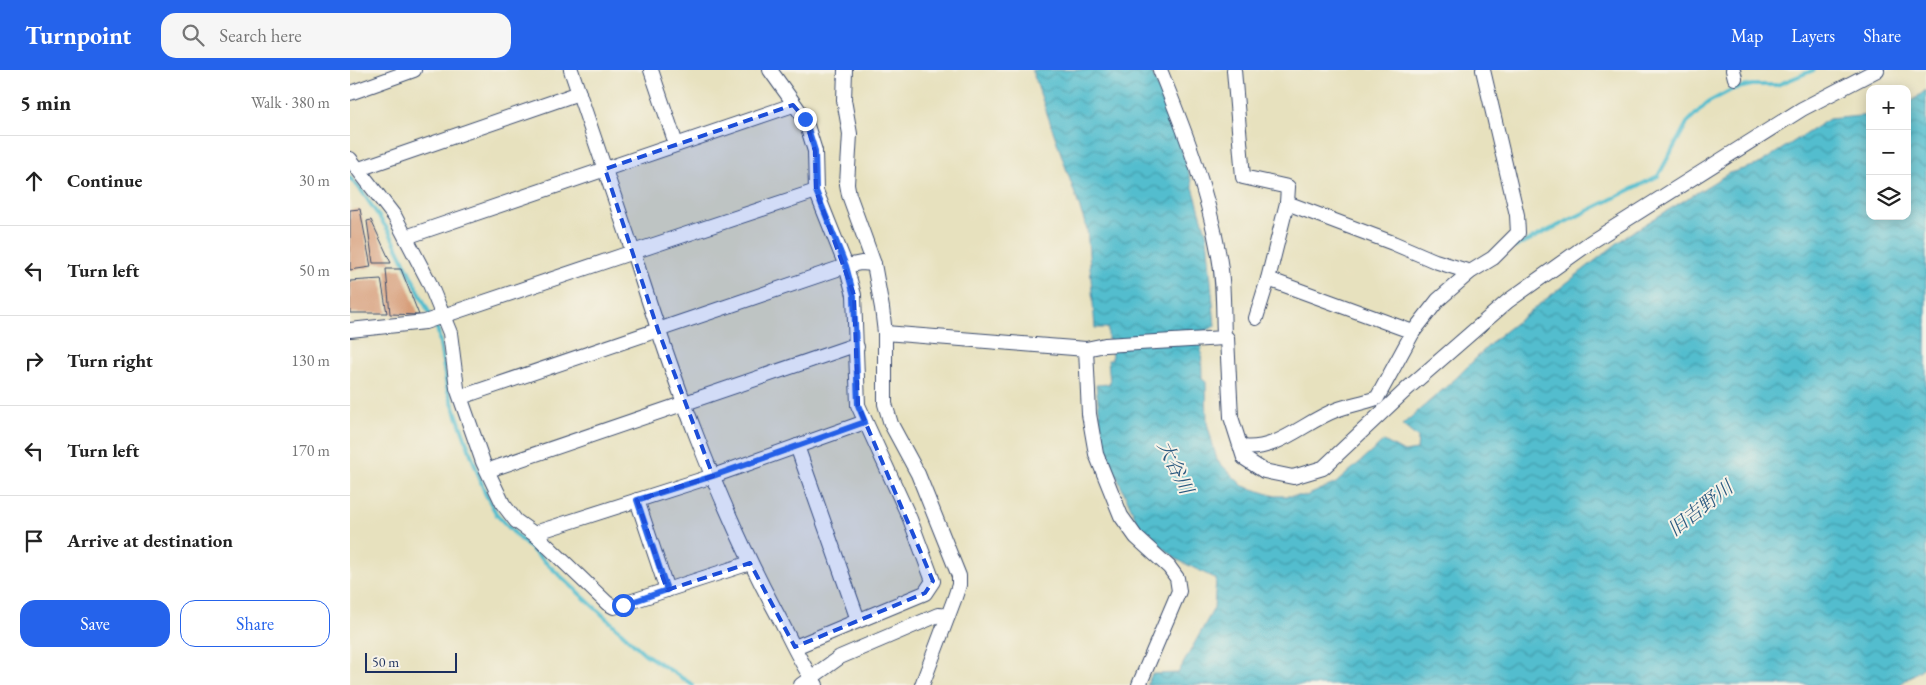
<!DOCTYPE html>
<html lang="en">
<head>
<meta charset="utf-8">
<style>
  :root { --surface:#fff; --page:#f6f6f6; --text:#222; --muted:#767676; --line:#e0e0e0; --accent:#2563eb }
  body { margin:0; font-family:"EB Garamond","Noto Serif JP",serif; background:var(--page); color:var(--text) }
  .controls { position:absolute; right:15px; top:15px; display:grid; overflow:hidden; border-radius:10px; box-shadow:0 2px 12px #0003 }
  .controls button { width:45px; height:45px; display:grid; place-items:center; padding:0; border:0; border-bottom:1px solid var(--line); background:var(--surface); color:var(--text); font:25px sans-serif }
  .scale { position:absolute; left:15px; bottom:12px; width:92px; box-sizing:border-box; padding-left:5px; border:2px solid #1b2f5e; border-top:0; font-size:14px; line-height:18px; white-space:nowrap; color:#1b2f5e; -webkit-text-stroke:4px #f7f3e8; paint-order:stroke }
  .stop { position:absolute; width:15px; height:15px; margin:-11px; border:4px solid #2563eb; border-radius:50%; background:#fff }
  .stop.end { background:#2563eb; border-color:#fff; box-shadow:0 1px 5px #0008 }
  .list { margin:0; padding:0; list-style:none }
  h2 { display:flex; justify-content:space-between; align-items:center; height:65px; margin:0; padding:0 20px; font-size:21px }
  h2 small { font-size:16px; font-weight:400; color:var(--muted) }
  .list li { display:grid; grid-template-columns:32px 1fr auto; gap:15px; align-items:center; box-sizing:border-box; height:90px; padding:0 20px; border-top:1px solid var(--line) }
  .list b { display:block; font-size:19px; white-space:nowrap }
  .list em { font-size:16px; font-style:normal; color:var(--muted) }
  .actions { display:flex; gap:10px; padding:15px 20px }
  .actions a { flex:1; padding:11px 0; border:1px solid var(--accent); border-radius:15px; text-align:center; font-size:18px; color:var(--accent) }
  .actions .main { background:var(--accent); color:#fff }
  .icon { flex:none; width:28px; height:28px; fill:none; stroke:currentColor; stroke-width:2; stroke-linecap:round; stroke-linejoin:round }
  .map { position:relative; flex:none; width:1576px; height:615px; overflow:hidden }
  header { display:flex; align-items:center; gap:30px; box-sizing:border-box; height:70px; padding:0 25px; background:var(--accent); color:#fff }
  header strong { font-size:24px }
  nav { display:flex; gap:28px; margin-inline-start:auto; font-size:18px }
  .search { width:350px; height:45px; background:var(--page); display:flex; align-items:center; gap:12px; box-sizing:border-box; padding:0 18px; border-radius:15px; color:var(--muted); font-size:19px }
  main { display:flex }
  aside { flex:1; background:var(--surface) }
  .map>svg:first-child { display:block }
  .water { fill:url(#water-waves); stroke:#367696 }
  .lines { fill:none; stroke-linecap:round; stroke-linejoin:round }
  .stream { stroke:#52bdce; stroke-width:4 }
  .building { fill:#d79e7a }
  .minor-casing { stroke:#3a4a6c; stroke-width:16 }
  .minor { stroke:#fff; stroke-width:14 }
  .route { stroke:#2563eb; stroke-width:6 }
  .marked { fill:#1d4ed8; fill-opacity:0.2; stroke:#1d4ed8; stroke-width:4; stroke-dasharray:10 6; stroke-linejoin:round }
  .labels { text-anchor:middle; stroke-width:4; stroke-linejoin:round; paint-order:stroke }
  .water-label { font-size:19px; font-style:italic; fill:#2c5a80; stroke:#f7f3e8 }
</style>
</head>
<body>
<header>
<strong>Turnpoint</strong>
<div class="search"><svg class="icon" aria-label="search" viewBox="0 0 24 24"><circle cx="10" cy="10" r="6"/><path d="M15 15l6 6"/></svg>Search here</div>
<nav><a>Map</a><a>Layers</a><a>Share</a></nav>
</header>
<main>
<aside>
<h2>5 min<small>Walk · 380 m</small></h2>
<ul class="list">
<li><svg class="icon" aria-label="ahead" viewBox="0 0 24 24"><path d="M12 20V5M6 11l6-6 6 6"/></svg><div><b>Continue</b></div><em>30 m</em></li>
<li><svg class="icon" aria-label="left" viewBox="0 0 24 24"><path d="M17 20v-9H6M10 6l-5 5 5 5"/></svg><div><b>Turn left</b></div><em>50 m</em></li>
<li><svg class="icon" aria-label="right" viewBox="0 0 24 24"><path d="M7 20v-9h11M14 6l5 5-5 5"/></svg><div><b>Turn right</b></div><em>130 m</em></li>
<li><svg class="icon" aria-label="left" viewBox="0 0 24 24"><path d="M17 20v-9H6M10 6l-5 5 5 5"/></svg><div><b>Turn left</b></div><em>170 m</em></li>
<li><svg class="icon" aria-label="arrive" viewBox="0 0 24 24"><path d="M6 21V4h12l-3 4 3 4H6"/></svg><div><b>Arrive at destination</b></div></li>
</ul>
<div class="actions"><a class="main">Save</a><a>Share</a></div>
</aside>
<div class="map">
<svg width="1576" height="615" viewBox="0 0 1576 615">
  <defs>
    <pattern id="water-waves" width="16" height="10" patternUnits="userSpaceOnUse" patternTransform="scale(1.25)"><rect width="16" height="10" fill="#52bdce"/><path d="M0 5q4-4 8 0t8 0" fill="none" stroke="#439aaa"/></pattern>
  </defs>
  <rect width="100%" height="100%" fill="#f7f3e8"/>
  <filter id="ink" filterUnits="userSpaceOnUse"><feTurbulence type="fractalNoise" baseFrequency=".02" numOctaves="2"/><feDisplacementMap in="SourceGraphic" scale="10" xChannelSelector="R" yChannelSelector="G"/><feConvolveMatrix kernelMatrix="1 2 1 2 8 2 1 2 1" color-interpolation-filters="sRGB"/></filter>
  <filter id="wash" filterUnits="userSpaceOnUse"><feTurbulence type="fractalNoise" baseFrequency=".0096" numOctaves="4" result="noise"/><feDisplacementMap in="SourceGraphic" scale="20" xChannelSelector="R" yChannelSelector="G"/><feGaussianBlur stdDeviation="1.12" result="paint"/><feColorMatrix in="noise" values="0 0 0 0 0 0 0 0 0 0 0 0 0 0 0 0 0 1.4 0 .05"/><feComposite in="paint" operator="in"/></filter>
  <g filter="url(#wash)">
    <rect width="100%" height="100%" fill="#e7e1be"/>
    <polygon class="water" points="682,0 801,0 830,72 857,166 865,256 851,264 852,309 856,312 857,353 867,390 893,416 925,426 956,426 986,413 1034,371 1054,382 1067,380 1068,368 1052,355 1105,309 1145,269 1279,164 1379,103 1407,95 1479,49 1520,45 1520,146 1557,146 1557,35 1576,20 1576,596 1549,615 797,615 802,604 828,603 864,538 866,509 828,490 790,458 761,394 752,364 746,315 760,314 758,290 762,290 761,271 758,270 758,258 745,258 737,159"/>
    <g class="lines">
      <g class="stream">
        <polyline points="0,108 11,120 40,163 88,261 97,318 135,423 147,445 168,467 295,584 343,615"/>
        <polyline points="1165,177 1308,106 1337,53 1357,33 1383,19 1402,15 1427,15 1464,0"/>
      </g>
    </g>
    <g id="blocks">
      <g class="building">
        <polygon points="10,139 21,197 0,200 0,140"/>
        <polygon points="21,150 41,193 23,193 17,151"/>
        <polygon points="36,199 51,199 69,245 40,244"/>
        <polygon points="31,209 37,243 0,243 0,211"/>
      </g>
    </g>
  </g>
  <g filter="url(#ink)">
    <use href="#blocks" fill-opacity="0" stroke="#3a4a6c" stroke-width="1"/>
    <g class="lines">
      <defs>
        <g id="minor">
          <polyline points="221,0 283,182 466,121"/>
          <polyline points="301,0 326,74"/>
          <polyline points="420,0 455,49 465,81 466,121 496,196 504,225 508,335 560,449 583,511 575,523 445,577"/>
          <polyline points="495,0 494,30 500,64 497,114 499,125 524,194 532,238 535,263 535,334 541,354 568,404 609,506 609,515 604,530 572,615"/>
          <path d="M810 0C834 59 857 118 868 181 874 209 873 239 874 268H877L881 347 894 388 914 401 943 407 973 398 1058 318 1158 231 1241 172 1452 39 1527 0"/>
          <polyline points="884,0 893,107 938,117 937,133"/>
          <polyline points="1383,0 1385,8"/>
          <polyline points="0,23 64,0"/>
          <polyline points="0,89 45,147 79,212 100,263 107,318 133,392 153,434 166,451 187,466 257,533 264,537 400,493"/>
          <polyline points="9,99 229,23"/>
          <polyline points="56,167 443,35"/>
          <polyline points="918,209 937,133 1043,173 1085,191 1120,202"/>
          <polyline points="906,248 918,209 1063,262"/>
          <path d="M0 260 75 252 283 182C322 305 365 428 426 542 439 566 450 593 466 615"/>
          <polyline points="535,263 736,279 755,275 874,268"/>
          <polyline points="736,279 739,344 746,384 771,446 786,467 819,497 827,508 829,521 789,615"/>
          <polyline points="111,327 496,196 511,193 524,194"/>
          <polyline points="447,376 508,550"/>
          <path d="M891 377C927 382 954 352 986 340 999 335 1013 333 1027 328L1063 262 1088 230 1120 202 1143 188 1168 163 1167 145 1133 0"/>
          <polyline points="139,400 499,277 507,277"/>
          <polyline points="287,430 317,520"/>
          <polyline points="187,466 191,461 363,406 515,352"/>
          <polyline points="451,615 490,587 588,545 598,546"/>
        </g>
      </defs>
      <use href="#minor" class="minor-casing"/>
      <use href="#minor" class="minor"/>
    </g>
  </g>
  <g class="lines" filter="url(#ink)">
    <polyline class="route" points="273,535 317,520 287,430 363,406 515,352 508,335 504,226 496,196 466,121 465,81 455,49"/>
  </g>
  <path class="marked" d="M443 35 455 49 465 81 466 121 504 225 508 335 583 511 575 523 445 577 400 493 317 520 287 430 363 406 308 260 255 99Z"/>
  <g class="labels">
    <g class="water-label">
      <text transform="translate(826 397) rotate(64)" y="7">大谷川</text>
      <text transform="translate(1350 438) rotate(-38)" y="7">旧吉野川</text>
    </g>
  </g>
</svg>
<div class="controls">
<button>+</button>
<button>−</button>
<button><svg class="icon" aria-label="layers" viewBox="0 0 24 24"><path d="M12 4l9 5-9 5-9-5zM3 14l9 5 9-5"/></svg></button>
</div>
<div class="scale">50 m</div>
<div class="stop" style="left:273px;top:535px"></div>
<div class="stop end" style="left:455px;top:49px"></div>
</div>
</main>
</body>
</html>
